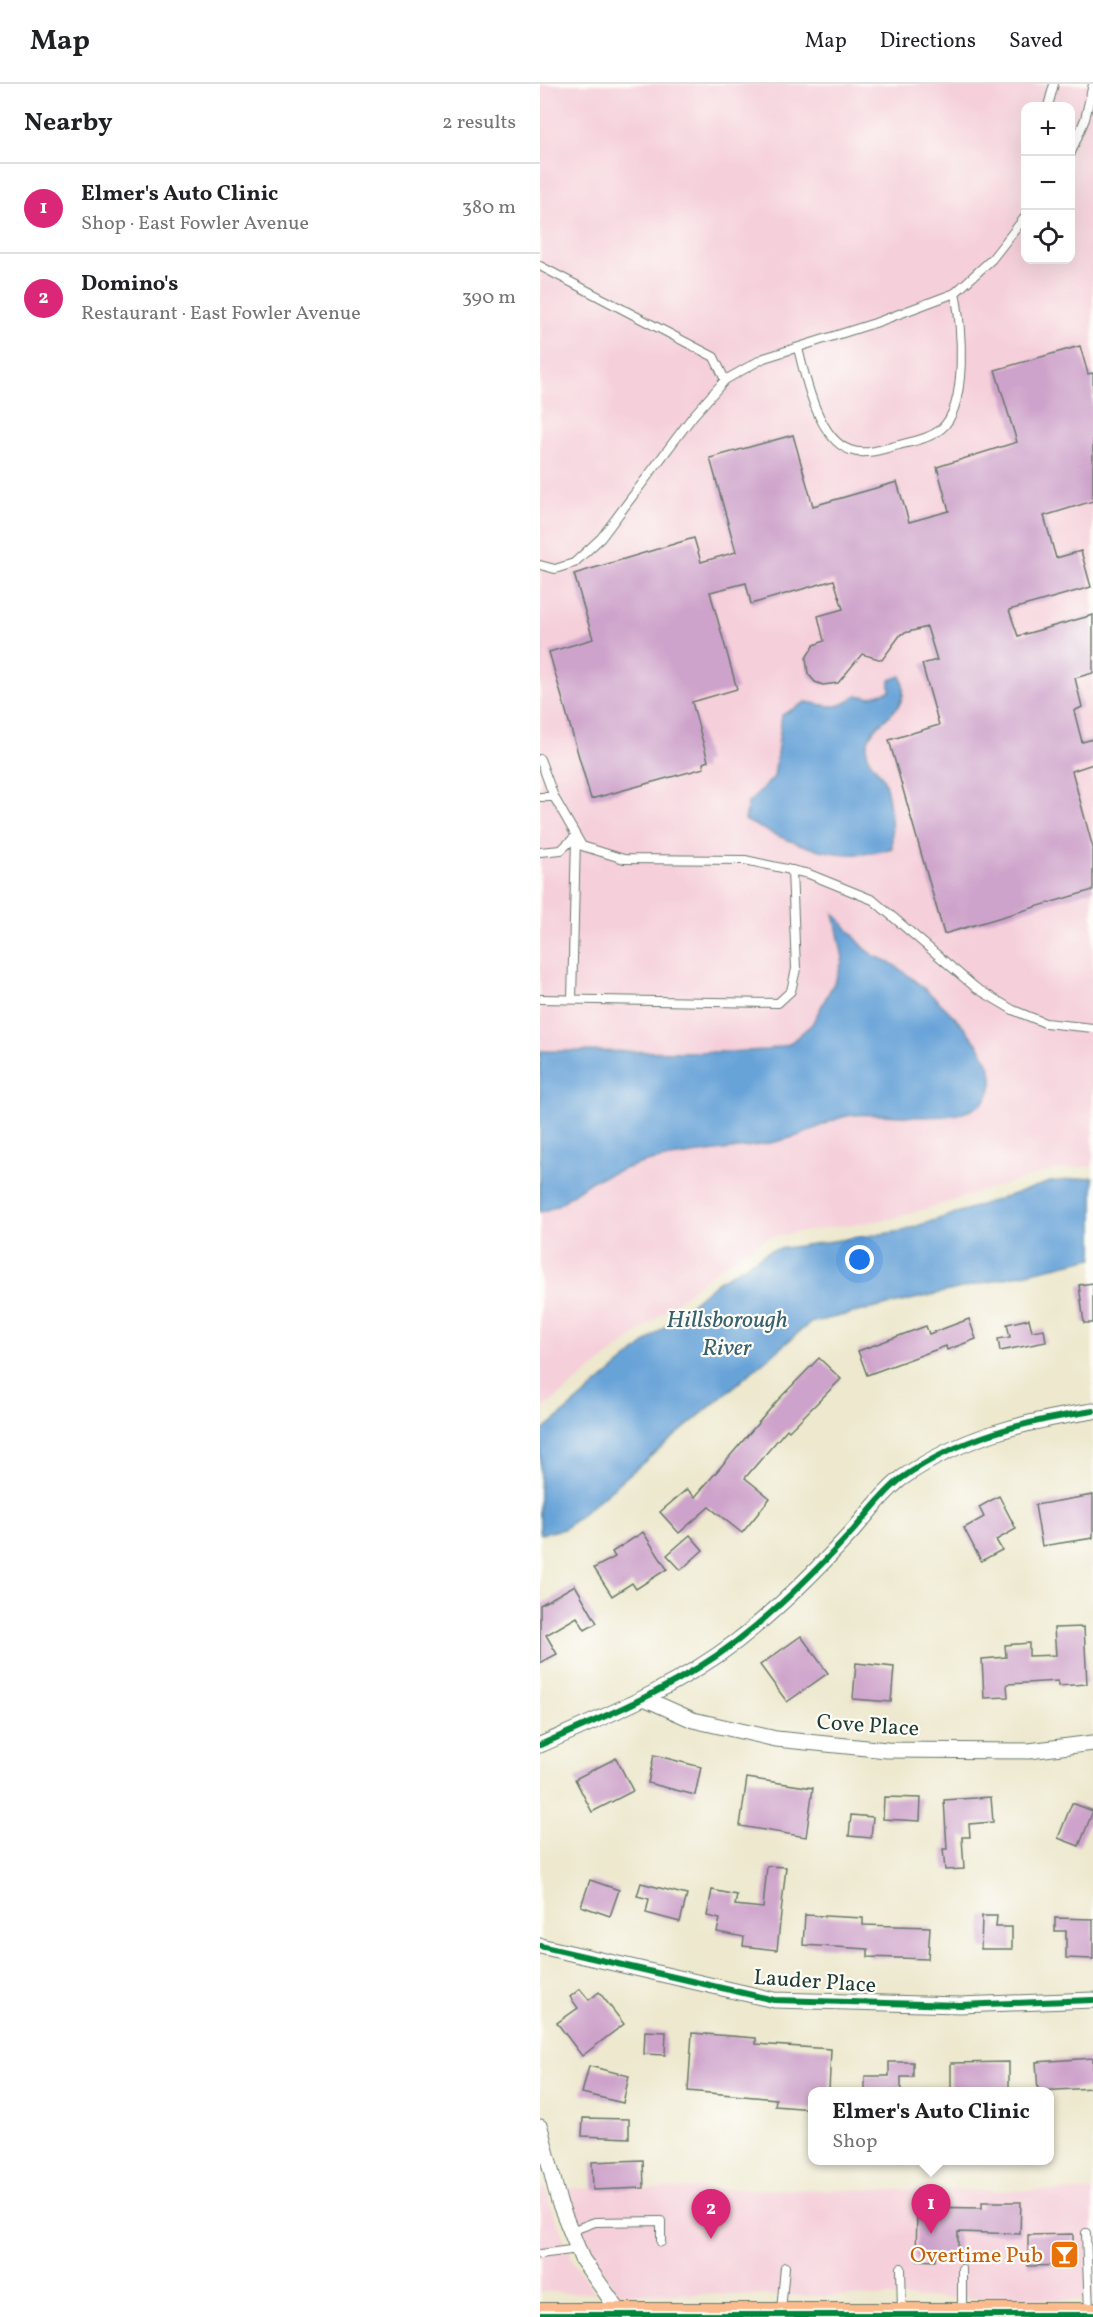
<!DOCTYPE html>
<html lang="en">
<head>
<meta charset="utf-8">
<style>
  :root { --surface:#fff; --page:#f6f6f6; --text:#202124; --muted:#757577; --line:#e0e0e0; --accent:#db2777 }
  body { margin:0; font-family:Vollkorn,serif; background:var(--page); color:var(--text) }
  .controls { position:absolute; right:18px; top:18px; display:grid; overflow:hidden; border-radius:12px; box-shadow:0 6px 24px #0002 }
  .controls button { width:54px; height:54px; display:grid; place-items:center; padding:0; border:0; border-bottom:2px solid var(--line); background:var(--surface); color:var(--text); font:30px sans-serif }
  .you { position:absolute; left:320px; top:1176px; width:21px; height:21px; margin:-15px; border:4px solid #fff; border-radius:50%; background:#1a73e8; box-shadow:0 0 0 9px #1a73e833 }
  .badge { display:grid; place-items:center; width:39px; height:39px; border-radius:50%; background:var(--accent); color:#fff; font-size:20px; font-weight:700 }
  .pin { position:absolute; translate:-50% -50px; filter:drop-shadow(0 2px 3px #0008) }
  .pin::after { content:''; position:absolute; top:32px; width:21px; height:18px; background:inherit; clip-path:polygon(0 0,100% 0,50% 100%) }
  .popup { position:absolute; left:268px; top:2003px; width:246px; height:78px; box-sizing:border-box; display:grid; place-content:center; border-radius:12px; background:var(--surface); filter:drop-shadow(0 2px 4px #0005); font-size:20px; white-space:nowrap; color:var(--muted) }
  .popup b { font-size:22px; color:var(--text) }
  .popup::after { content:''; position:absolute; left:50%; top:100%; margin-left:-12px; border:12px solid transparent; border-top-color:var(--surface) }
  .list { margin:0; padding:0; list-style:none }
  h2 { display:flex; justify-content:space-between; align-items:center; height:78px; margin:0; padding:0 24px; font-size:26px }
  h2 small { font-size:20px; font-weight:400; color:var(--muted) }
  .list li { display:grid; grid-template-columns:39px 1fr auto; gap:18px; align-items:center; box-sizing:border-box; height:90px; padding:0 24px; border-top:2px solid var(--line) }
  .list b { display:block; font-size:22px; white-space:nowrap }
  .list p { margin:0; font-size:20px; white-space:nowrap; color:var(--muted) }
  .list em { font-size:20px; font-style:normal; color:var(--muted) }
  .icon { flex:none; width:33px; height:33px; fill:none; stroke:currentColor; stroke-width:2; stroke-linecap:round; stroke-linejoin:round }
  .map { position:relative; flex:none; width:553px; height:2233px; overflow:hidden }
  header { display:flex; align-items:center; gap:36px; box-sizing:border-box; height:84px; padding:0 30px; background:var(--surface); border-bottom:2px solid var(--line) }
  header strong { font-size:28px }
  nav { display:flex; gap:33px; margin-inline-start:auto; font-size:21px }
  main { display:flex }
  aside { flex:1; background:var(--surface) }
  .map>svg:first-child { display:block }
  .built { fill:#f5cfda; fill-rule:evenodd }
  .water { fill:#68a3d8; stroke:#447086; stroke-width:1.5 }
  .building { fill:#cea3cb }
  .lines { fill:none; stroke-linecap:round; stroke-linejoin:round }
  .lane-casing { stroke:#67796a; stroke-width:10 }
  .street-casing { stroke:#67796a; stroke-width:17 }
  .primary-casing { stroke:#67796a; stroke-width:26 }
  .lane { stroke:#fff; stroke-width:8 }
  .street { stroke:#fff; stroke-width:15 }
  .primary { stroke:#fbbb8d; stroke-width:24 }
  .cycleway-casing { stroke:#fdfcf7; stroke-width:10 }
  .cycleway { stroke:#00873e; stroke-width:6 }
  .labels { text-anchor:middle; stroke-width:4.5; stroke-linejoin:round; paint-order:stroke }
  .street-label { font-size:22px; fill:#1f3d34; stroke:#fdfcf7 }
  .food-label { font-size:22px; fill:#c56008; stroke:#fdfcf7; text-anchor:end }
  .water-label { font-size:24px; font-style:italic; fill:#39616d; stroke:#fdfcf7 }
</style>
</head>
<body>
<header>
<strong>Map</strong>
<nav><a>Map</a><a>Directions</a><a>Saved</a></nav>
</header>
<main>
<aside>
<h2>Nearby<small>2 results</small></h2>
<ul class="list">
<li><span class="badge">1</span><div><b>Elmer's Auto Clinic</b><p>Shop · East Fowler Avenue</p></div><em>380 m</em></li>
<li><span class="badge">2</span><div><b>Domino's</b><p>Restaurant · East Fowler Avenue</p></div><em>390 m</em></li>
</ul>
</aside>
<div class="map">
<svg width="553" height="2233" viewBox="0 0 553 2233">
  <rect width="100%" height="100%" fill="#fdfcf7"/>
  <filter id="ink" filterUnits="userSpaceOnUse"><feTurbulence type="fractalNoise" baseFrequency=".0167" numOctaves="2"/><feDisplacementMap in="SourceGraphic" scale="12" xChannelSelector="R" yChannelSelector="G"/><feConvolveMatrix kernelMatrix="1 2 1 2 8 2 1 2 1" color-interpolation-filters="sRGB"/></filter>
  <filter id="wash" filterUnits="userSpaceOnUse"><feTurbulence type="fractalNoise" baseFrequency=".008" numOctaves="4" result="noise"/><feDisplacementMap in="SourceGraphic" scale="24" xChannelSelector="R" yChannelSelector="G"/><feGaussianBlur stdDeviation="1.35" result="paint"/><feColorMatrix in="noise" values="0 0 0 0 0 0 0 0 0 0 0 0 0 0 0 0 0 1.4 0 .05"/><feComposite in="paint" operator="in"/></filter>
  <g filter="url(#wash)">
    <rect width="100%" height="100%" fill="#ede8ce"/>
    <g class="built">
      <path d="M0 0H553V1082L509 1087 356 1134 228 1153 176 1186 0 1327ZM485 22H530V176H485Z"/>
      <polygon points="6,2104 11,2123 34,2179 55,2209 0,2208 0,2105"/>
      <polygon points="24,2104 553,2107 553,2216 78,2209 50,2170"/>
    </g>
    <g class="water">
      <path d="M361 592C374 632 330 633 327 662 325 679 341 685 345 699 351 720 352 742 352 764 302 781 250 760 205 736L208 719 234 693 242 631 266 618C287 621 299 628 316 611L329 613 350 607V596Z"/>
      <path d="M294 829C306 841 317 858 330 869 336 874 345 875 351 879 380 898 457 963 452 1000 445 1051 346 1026 312 1031 293 1033 276 1046 257 1052 201 1070 139 1065 84 1085 73 1089 60 1093 50 1098 33 1109 19 1124 0 1128V967L186 968 227 966 249 960 272 940 298 891 303 874Z"/>
      <polygon points="553,1093 553,1174 270,1239 24,1445 0,1450 0,1349 177,1198 231,1166 362,1147 510,1098"/>
    </g>
    <g id="blocks">
      <g class="building">
        <polygon points="540,262 548,290 553,289 553,417 504,432 516,474 541,467 551,503 469,526 478,552 553,531 553,589 535,594 542,623 534,627 542,658 553,655 553,680 532,687 553,764 553,806 404,850 349,656 399,641 382,580 397,576 387,543 361,550 342,576 322,570 298,599 283,601 275,598 268,590 266,574 274,561 284,557 278,532 303,525 294,496 211,520 206,499 170,508 197,605 152,618 168,677 163,679 164,684 51,715 9,568 53,555 34,490 154,454 161,478 196,468 170,374 253,351 273,422 357,398 369,438 409,427 397,383 477,358 455,286"/>
        <polygon points="553,1199 553,1239 544,1239 539,1201"/>
        <polygon points="429,1235 436,1255 407,1266 406,1262 327,1291 318,1267 386,1242 389,1250"/>
        <polygon points="489,1235 492,1247 504,1245 506,1258 460,1267 458,1255 470,1253 467,1240"/>
        <polygon points="279,1274 301,1295 249,1347 247,1345 205,1394 230,1414 216,1432 202,1449 169,1423 139,1449 120,1428 147,1405 155,1413 237,1317"/>
        <polygon points="553,1411 553,1454 502,1462 495,1421"/>
        <polygon points="459,1412 476,1445 456,1456 462,1466 441,1477 424,1444 444,1433 439,1423"/>
        <polygon points="103,1448 127,1485 96,1505 92,1499 72,1512 54,1484 75,1473 72,1468"/>
        <polygon points="150,1451 163,1466 141,1486 127,1471"/>
        <polygon points="35,1501 57,1539 45,1546 37,1533 6,1551 17,1570 0,1579 0,1521"/>
        <polygon points="544,1543 547,1600 518,1602 518,1597 467,1600 468,1613 444,1614 442,1575 466,1573 465,1561 489,1559 489,1572 516,1571 514,1544"/>
        <polygon points="261,1552 288,1589 247,1618 220,1581"/>
        <polygon points="316,1579 354,1583 351,1618 313,1615"/>
        <polygon points="114,1671 161,1683 155,1711 108,1699"/>
        <polygon points="76,1674 93,1707 52,1728 35,1695"/>
        <polygon points="207,1694 273,1704 266,1753 200,1742"/>
        <polygon points="344,1713 381,1714 380,1737 343,1735"/>
        <polygon points="451,1713 453,1738 429,1740 430,1753 422,1753 424,1785 405,1786 403,1765 407,1765 404,1716"/>
        <polygon points="532,1719 553,1727 539,1762 518,1754"/>
        <polygon points="311,1731 333,1733 331,1754 309,1752"/>
        <polygon points="227,1782 246,1783 237,1866 203,1862 204,1853 177,1848 180,1835 167,1832 172,1806 197,1811 195,1821 223,1824"/>
        <polygon points="50,1796 79,1806 70,1832 41,1822"/>
        <polygon points="101,1799 147,1811 140,1838 106,1829 109,1815 97,1812"/>
        <polygon points="265,1831 323,1834 323,1841 390,1843 388,1875 328,1873 328,1865 263,1861"/>
        <polygon points="442,1832 457,1832 456,1843 472,1843 472,1865 441,1865"/>
        <polygon points="515,1834 553,1835 553,1875 526,1874 526,1847 515,1847"/>
        <polygon points="40,1905 49,1916 59,1908 84,1940 42,1972 17,1939 38,1924 30,1913"/>
        <polygon points="105,1947 126,1948 125,1971 104,1970"/>
        <polygon points="152,1949 216,1954 216,1960 291,1965 289,2007 273,2007 273,2025 235,2022 236,2015 148,2007"/>
        <polygon points="553,1974 553,2004 498,2007 496,1978"/>
        <polygon points="349,1978 373,1978 373,1993 361,1993 361,2007 325,2007 325,1992 349,1992"/>
        <polygon points="469,1978 469,2007 411,2007 411,1979"/>
        <polygon points="49,1982 89,1992 83,2019 42,2009"/>
        <polygon points="43,2034 89,2035 89,2054 42,2052"/>
        <polygon points="103,2076 104,2104 53,2106 52,2078"/>
        <polygon points="442,2118 481,2118 480,2150 418,2148 418,2171 396,2171 395,2177 376,2176 377,2123 442,2124"/>
        <polygon points="533,2150 533,2181 488,2182 488,2151"/>
      </g>
    </g>
  </g>
  <g filter="url(#ink)">
    <use href="#blocks" fill-opacity="0" stroke="#67796a" stroke-width="1.5"/>
    <g class="lines">
      <defs>
        <g id="lane">
          <polyline points="508,22 514,0"/>
          <polyline points="530,71 545,35 553,0"/>
          <polyline points="0,182 174,273 185,296"/>
          <path d="M258 264C265 293 278 355 310 366 325 372 343 365 359 361 373 357 389 355 401 345 428 323 422 241 415 209"/>
          <polyline points="0,481 15,485 34,479 61,454 153,332 185,296 224,274 335,239 415,209 452,175 485,133"/>
          <polyline points="0,675 14,713 42,762 84,775 205,776 269,790 333,816 436,904 473,926 505,939 553,944"/>
          <polyline points="0,713 14,713"/>
          <polyline points="0,768 21,766 36,752"/>
          <polyline points="0,915 238,919 251,907 256,885 252,786"/>
          <polyline points="32,915 36,754"/>
          <polyline points="31,2147 55,2138 121,2137 121,2158"/>
          <polyline points="546,2149 549,2227"/>
          <polyline points="0,2170 38,2165"/>
          <polyline points="361,2184 362,2227"/>
          <polyline points="241,2227 245,2183"/>
          <polyline points="422,2228 422,2185"/>
        </g>
        <g id="street">
          <polyline points="106,1615 153,1636 236,1655 347,1666 489,1667 553,1659"/>
          <path d="M0 1661C68 1631 137 1603 197 1557 238 1525 274 1489 309 1451 326 1433 342 1409 362 1394 419 1354 485 1337 553 1327"/>
          <polyline points="0,1862 234,1916 420,1921 553,1916"/>
          <polyline points="0,2043 19,2118 42,2175 83,2233"/>
        </g>
        <polyline id="primary" points="0,2231 553,2231"/>
      </defs>
      <use href="#lane" class="lane-casing"/>
      <use href="#street" class="street-casing"/>
      <use href="#primary" class="primary-casing"/>
      <use href="#lane" class="lane"/>
      <use href="#street" class="street"/>
      <use href="#primary" class="primary"/>
      <defs>
        <g id="cycleway">
          <path d="M0 1661C68 1631 137 1603 197 1557 238 1525 274 1489 309 1451 326 1433 342 1409 362 1394 419 1354 485 1337 553 1327"/>
          <polyline points="0,1862 234,1916 420,1921 553,1916"/>
          <polyline points="0,2231 553,2231"/>
        </g>
      </defs>
      <use href="#cycleway" class="cycleway-casing"/>
      <use href="#cycleway" class="cycleway"/>
    </g>
  </g>
  <defs>
    <symbol id="bar-square" viewBox="-11 -11 22 22"><rect x="-9" y="-9" width="18" height="18" rx="4" fill="#e8710a" stroke="#fdfcf7"/><path d="M-6-5H6L.8 .8V4.5H3.5V6h-7V4.5H-.8V.8Z" fill="#fff"/></symbol>
  </defs>
  <g fill-rule="evenodd">
    <use href="#bar-square" x="508" y="2154" width="33" height="33"/>
  </g>
  <g class="labels">
    <g class="street-label">
      <text transform="translate(328 1640) rotate(4)" y="8">Cove Place</text>
      <text transform="translate(275 1896) rotate(4)" y="8">Lauder Place</text>
    </g>
    <g class="food-label">
      <text x="503" y="2178">Overtime Pub</text>
    </g>
    <g class="water-label">
      <text x="187" y="1243">Hillsborough<tspan x="187" dy="28">River</tspan></text>
    </g>
  </g>
</svg>
<div class="controls">
<button>+</button>
<button>−</button>
<button><svg class="icon" aria-label="locate" viewBox="0 0 24 24"><circle cx="12" cy="12" r="6"/><path d="M12 2v4M12 18v4M2 12h4M18 12h4"/></svg></button>
</div>
<div class="you"></div>
<div class="pin badge" style="left:391px;top:2150px">1</div>
<div class="popup"><b>Elmer's Auto Clinic</b>Shop</div>
<div class="pin badge" style="left:171px;top:2155px">2</div>
</div>
</main>
</body>
</html>
